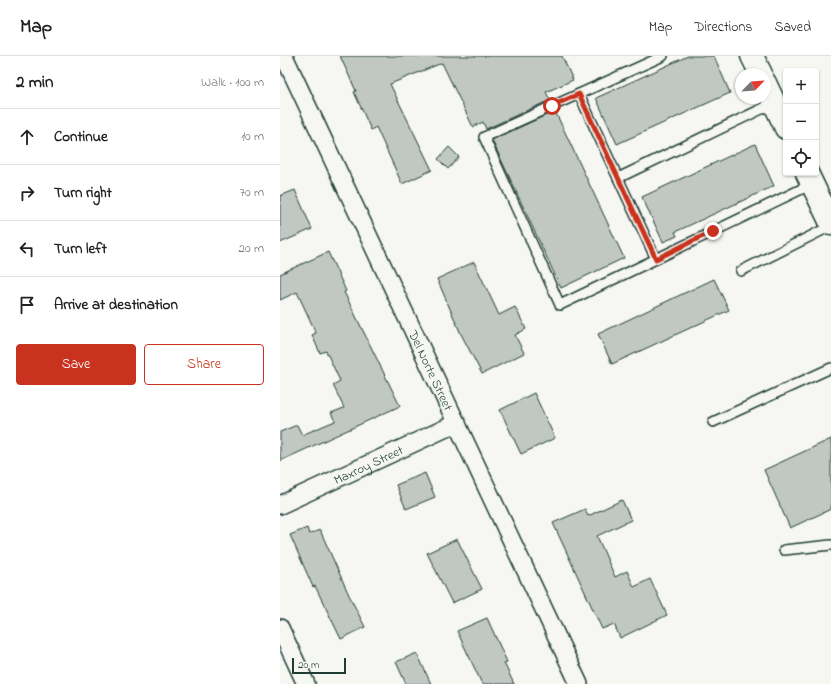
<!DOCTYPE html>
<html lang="en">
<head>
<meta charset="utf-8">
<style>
  :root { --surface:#fff; --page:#f6f6f6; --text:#222; --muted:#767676; --line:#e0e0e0; --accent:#c8321e }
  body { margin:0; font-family:"Indie Flower",sans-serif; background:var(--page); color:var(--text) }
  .controls { position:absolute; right:12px; top:12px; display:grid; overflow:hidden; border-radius:4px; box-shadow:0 1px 3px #0004 }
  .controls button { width:36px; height:36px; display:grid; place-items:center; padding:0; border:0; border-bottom:1px solid var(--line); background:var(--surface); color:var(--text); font:20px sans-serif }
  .compass { position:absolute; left:455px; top:12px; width:36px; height:36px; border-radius:50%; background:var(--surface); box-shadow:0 1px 3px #0004; rotate:65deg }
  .scale { position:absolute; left:12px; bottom:10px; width:54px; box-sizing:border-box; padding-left:4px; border:2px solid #1f3d34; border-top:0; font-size:11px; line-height:14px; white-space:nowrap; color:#1f3d34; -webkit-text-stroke:3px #f6f6f2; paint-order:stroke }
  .stop { position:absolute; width:12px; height:12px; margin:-9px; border:3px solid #c8321e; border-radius:50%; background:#fff }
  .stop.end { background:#c8321e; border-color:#fff; box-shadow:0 1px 4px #0008 }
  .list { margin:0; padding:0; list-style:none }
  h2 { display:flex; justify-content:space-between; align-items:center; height:52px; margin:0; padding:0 16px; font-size:17px }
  h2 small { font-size:13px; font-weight:400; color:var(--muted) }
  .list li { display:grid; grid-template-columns:26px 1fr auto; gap:12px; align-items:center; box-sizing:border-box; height:56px; padding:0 16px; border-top:1px solid var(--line) }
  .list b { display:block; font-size:15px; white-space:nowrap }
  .list em { font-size:13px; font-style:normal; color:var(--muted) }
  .actions { display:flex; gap:8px; padding:12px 16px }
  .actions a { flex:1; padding:9px 0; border:1px solid var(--accent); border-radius:4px; text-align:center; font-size:14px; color:var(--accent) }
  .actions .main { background:var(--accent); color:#fff }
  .icon { flex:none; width:22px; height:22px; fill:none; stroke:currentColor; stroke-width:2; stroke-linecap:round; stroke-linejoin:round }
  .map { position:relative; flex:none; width:551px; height:628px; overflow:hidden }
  header { display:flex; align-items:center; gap:24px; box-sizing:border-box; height:56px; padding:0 20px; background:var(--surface); border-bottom:1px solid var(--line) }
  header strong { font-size:19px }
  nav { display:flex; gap:22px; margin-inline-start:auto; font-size:14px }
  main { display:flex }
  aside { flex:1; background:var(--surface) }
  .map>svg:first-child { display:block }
  .building { fill:#c1c8c3; stroke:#1f3d34 }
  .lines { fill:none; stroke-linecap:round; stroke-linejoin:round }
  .lane-casing { stroke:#1f3d34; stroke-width:12 }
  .street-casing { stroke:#1f3d34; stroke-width:20 }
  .secondary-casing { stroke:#1f3d34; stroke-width:25 }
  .lane { stroke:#f6f6f2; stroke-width:9 }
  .street { stroke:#f6f6f2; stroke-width:17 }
  .secondary { stroke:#f6f6f2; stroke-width:22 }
  .route { stroke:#c8321e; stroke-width:5 }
  .labels { text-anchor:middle; stroke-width:4; stroke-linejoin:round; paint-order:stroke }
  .street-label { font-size:13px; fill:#1f3d34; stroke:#f6f6f2 }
</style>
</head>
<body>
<header>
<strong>Map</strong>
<nav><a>Map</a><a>Directions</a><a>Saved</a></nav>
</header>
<main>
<aside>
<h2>2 min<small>Walk · 100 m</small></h2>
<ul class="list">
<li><svg class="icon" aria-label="ahead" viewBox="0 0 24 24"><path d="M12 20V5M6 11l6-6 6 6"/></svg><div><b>Continue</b></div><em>10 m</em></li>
<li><svg class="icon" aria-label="right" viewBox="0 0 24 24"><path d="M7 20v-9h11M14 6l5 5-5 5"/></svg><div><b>Turn right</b></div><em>70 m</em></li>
<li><svg class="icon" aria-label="left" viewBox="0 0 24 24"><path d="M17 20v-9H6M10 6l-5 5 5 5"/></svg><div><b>Turn left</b></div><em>20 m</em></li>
<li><svg class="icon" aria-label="arrive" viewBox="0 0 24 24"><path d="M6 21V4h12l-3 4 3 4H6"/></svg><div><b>Arrive at destination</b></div></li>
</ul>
<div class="actions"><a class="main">Save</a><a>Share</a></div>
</aside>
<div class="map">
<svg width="551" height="628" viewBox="0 0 551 628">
  <rect width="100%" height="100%" fill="#f6f6f2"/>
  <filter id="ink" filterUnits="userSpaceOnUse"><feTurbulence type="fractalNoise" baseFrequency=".025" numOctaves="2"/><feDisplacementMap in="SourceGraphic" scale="8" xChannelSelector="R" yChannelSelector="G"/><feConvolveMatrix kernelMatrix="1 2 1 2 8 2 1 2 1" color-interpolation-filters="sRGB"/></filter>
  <g filter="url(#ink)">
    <g class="building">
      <polygon points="60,0 282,0 293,24 266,36 270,44 206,73 203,66 193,71 162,7 110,28 152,114 122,128 96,71 91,74 74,36 76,35"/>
      <polygon points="408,0 434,0 450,37 337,88 316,42"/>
      <polygon points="275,55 344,202 281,232 212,84"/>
      <polygon points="475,88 494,130 395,176 397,180 383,186 362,141"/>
      <polygon points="169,91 179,101 168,113 158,103"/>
      <polygon points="15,134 32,173 0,187 0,140"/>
      <polygon points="48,196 66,235 64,236 120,350 0,405 0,376 17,369 22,379 55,365 51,357 64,352 53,329 60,325 46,295 40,297 32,279 36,277 17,236 0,244 0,218"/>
      <polygon points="194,206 219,259 235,251 246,273 235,279 244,297 202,318 181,278 157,223"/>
      <polygon points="434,223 449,254 332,308 318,278"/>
      <polygon points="254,337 275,382 241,398 220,354"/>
      <polygon points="551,383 551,453 510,472 484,414"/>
      <polygon points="145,417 155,441 126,453 116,429"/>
      <polygon points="342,444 351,464 317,480 335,521 347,515 354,531 370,523 387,559 340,582 334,568 322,573 273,467 305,453 308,460"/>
      <polygon points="27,472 29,478 40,474 69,539 85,571 61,583 35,530 33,531 10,479"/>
      <polygon points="177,483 202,533 172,547 147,497"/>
      <polygon points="207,562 227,606 224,607 234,628 202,628 177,575"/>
      <polygon points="137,597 151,628 126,628 116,606"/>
    </g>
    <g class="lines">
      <defs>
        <g id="lane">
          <polyline points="299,38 338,122"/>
          <polyline points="494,47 338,122 376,203 532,128"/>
          <polyline points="376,203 280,249 204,81 383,0"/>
          <polyline points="461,215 551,170"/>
          <polyline points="433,366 551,312"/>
          <polyline points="504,494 551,489"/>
        </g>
        <g id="street">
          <path id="s1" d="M4 0 299 628"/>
          <path id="s2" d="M0 449 177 367"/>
          <polyline points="0,572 26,628"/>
        </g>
        <g id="secondary">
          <polyline points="472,0 481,18"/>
          <polyline points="485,27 506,72"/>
          <polyline points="527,117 551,167"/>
        </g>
      </defs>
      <use href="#lane" class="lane-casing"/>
      <use href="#street" class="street-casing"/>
      <use href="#secondary" class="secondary-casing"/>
      <use href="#lane" class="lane"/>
      <use href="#street" class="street"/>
      <use href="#secondary" class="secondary"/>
    </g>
  </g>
  <g class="lines" filter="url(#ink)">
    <polyline class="route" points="272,50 299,38 376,203 433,175"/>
  </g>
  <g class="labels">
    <g class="street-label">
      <text dy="5" stroke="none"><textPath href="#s1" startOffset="347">Del Norte Street</textPath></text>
      <text dy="5" stroke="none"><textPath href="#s2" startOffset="97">Maxroy Street</textPath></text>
    </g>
  </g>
</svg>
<div class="controls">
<button>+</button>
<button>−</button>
<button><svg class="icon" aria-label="locate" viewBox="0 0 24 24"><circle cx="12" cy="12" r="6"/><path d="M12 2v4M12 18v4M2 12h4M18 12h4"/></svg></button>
</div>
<svg class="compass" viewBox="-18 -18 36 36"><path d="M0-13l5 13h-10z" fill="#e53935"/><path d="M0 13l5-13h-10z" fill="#767676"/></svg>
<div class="scale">20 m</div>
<div class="stop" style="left:272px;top:50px"></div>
<div class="stop end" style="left:433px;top:175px"></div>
</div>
</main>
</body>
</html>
